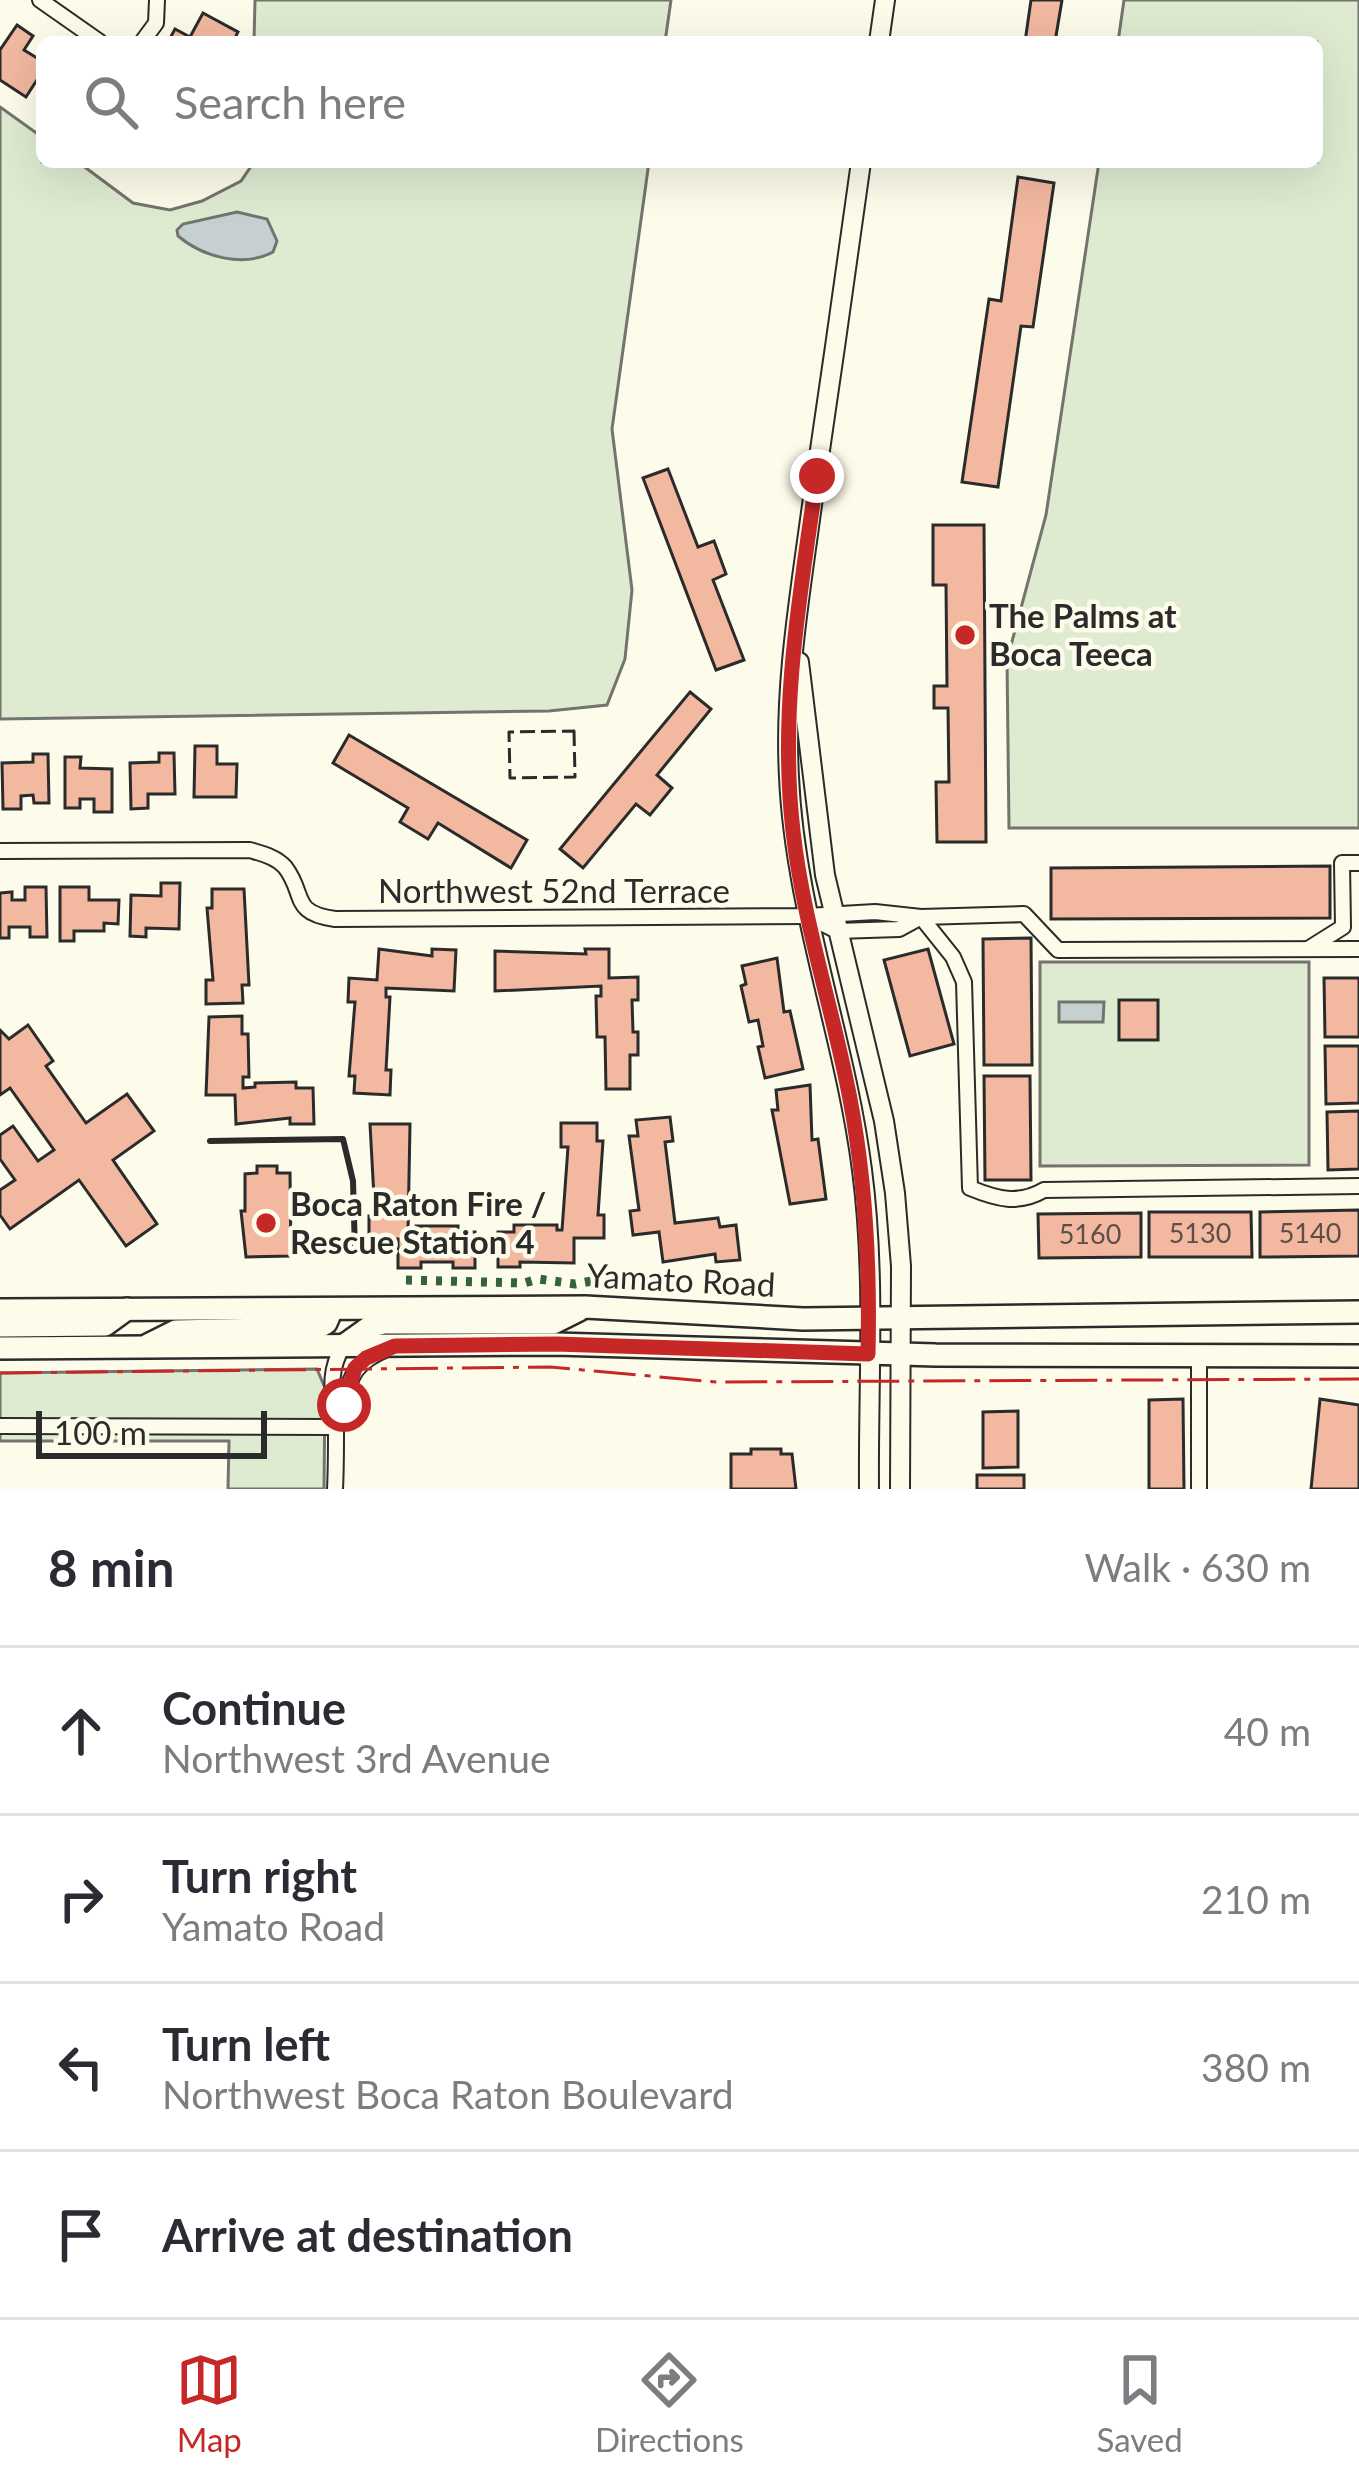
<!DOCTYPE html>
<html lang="en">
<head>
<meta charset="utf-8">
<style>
  :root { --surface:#fff; --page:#f7f7f7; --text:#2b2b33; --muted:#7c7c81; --line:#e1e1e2; --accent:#c62828 }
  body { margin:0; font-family:Lato,sans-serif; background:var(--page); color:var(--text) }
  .scale { position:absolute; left:36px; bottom:30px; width:231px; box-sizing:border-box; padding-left:12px; border:6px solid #2b2b2b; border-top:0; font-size:33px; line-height:42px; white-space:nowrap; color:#2b2b2b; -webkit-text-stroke:9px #fdfbea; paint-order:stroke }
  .stop { position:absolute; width:36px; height:36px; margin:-27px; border:9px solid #c62828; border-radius:50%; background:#fff }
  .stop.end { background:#c62828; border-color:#fff; box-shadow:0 3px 12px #0008 }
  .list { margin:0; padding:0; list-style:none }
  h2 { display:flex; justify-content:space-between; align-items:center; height:156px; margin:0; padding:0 48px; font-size:51px }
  h2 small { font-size:39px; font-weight:400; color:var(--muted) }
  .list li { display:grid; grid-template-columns:78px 1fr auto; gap:36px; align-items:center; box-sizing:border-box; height:168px; padding:0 48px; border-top:3px solid var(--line) }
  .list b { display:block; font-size:45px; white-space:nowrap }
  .list p { margin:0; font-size:39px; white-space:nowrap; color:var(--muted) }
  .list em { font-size:39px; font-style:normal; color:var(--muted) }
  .icon { flex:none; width:66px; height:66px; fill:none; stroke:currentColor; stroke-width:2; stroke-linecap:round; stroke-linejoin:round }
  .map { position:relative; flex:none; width:1359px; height:1489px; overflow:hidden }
  .search { position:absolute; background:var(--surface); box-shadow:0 12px 48px #0002; left:36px; right:36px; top:36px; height:132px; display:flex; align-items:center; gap:30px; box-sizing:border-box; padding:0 42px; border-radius:18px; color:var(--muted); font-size:45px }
  .sheet { height:828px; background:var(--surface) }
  nav { display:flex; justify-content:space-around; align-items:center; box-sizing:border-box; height:168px; border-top:3px solid var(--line); background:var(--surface); font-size:33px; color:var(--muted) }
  nav a { display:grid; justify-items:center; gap:6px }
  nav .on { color:var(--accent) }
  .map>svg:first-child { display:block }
  .green { fill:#deebd1; stroke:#74746e; stroke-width:3 }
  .water { fill:#c7d0d0; stroke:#74746e; stroke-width:3 }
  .building { fill:#f2b8a0; stroke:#2b2b2b; stroke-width:3 }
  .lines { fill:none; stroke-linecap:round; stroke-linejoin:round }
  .minor-casing { stroke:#2b2b2b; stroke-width:18 }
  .tertiary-casing { stroke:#2b2b2b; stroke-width:22 }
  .primary-casing { stroke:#2b2b2b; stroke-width:26 }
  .minor { stroke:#fdfbea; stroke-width:14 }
  .tertiary { stroke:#fdfbea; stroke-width:18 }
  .primary { stroke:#fdfbea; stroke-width:21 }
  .hedge { stroke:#34623c; stroke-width:9; stroke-dasharray:6 9; stroke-linecap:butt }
  .fence { stroke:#2b2b2b; stroke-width:3; stroke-dasharray:15 6; stroke-linecap:butt }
  .wall { stroke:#2b2b2b; stroke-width:6 }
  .power { stroke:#c62828; stroke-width:3; stroke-dasharray:42 9 6 9; stroke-linecap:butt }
  .route { stroke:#c62828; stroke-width:15 }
  .poi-dot { fill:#c62828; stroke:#fdfbea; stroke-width:4.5 }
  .labels { text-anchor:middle; stroke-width:9; stroke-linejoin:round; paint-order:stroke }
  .number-label { font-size:27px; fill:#5d4e48 }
  .poi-label { font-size:33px; font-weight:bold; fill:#2b2b2b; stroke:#fdfbea; text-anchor:start }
  .street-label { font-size:33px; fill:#2b2b2b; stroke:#fdfbea }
</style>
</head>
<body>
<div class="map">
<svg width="1359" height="1489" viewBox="0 0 1359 1489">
  <rect width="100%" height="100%" fill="#fdfbea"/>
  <g class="green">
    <polygon points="255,0 671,0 665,42 254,42"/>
    <polygon points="1124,0 1359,0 1359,828 1009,828 1007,660 1046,515 1099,162 1317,162 1317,42 1118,42"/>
    <polygon points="0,107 42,137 42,162 78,162 133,203 170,210 202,201 241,181 254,162 649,162 612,429 632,590 625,659 607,705 549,711 0,719"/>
    <polygon points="1040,962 1309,962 1309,1165 1040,1166"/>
    <polygon points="317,1369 325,1388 324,1489 228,1489 229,1441 0,1441 0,1373"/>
  </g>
  <g class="water">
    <path d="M237 212 267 219 277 241 273 252C243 268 203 257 178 236L177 230 183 224Z"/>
    <polygon points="1059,1002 1104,1002 1103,1022 1059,1022"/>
  </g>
  <g class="building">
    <polygon points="1031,0 1062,0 1055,42 1025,42"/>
    <polygon points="203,13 238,32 233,42 168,42 175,29 190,37"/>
    <polygon points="17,25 33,36 24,50 42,61 42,72 26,97 0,80 0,50"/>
    <polygon points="1018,177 1054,183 1033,327 1021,326 998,487 962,482 989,299 1001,301"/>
    <polygon points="668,469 698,547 714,541 726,574 713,580 744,660 716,670 643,478"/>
    <polygon points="933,525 984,525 986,842 937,842 936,782 949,782 948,708 934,708 934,686 947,686 946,585 933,585"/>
    <polygon points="690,692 711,709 657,775 672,788 650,815 636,804 583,868 560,849"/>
    <polygon points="349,735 527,840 511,868 438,823 428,839 400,822 408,808 333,763"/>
    <polygon points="195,746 217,746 217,764 237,764 236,797 194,797"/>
    <polygon points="159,753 174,753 175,794 148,794 148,808 131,809 130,763 159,762"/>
    <polygon points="33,754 48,754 49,803 34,803 33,795 21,796 21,809 3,809 2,763 33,762"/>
    <polygon points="65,757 81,757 80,768 112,769 112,812 94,812 94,799 80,799 80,808 65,808"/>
    <polygon points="1330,866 1330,918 1051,919 1051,868"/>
    <polygon points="161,883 180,883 179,929 146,928 146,937 130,936 131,895 161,896"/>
    <polygon points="25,887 46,887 47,937 30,937 30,927 9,927 9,938 0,938 0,893 12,892 12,900 25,900"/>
    <polygon points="60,887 89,887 89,900 119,900 118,924 104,923 104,931 74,931 74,941 60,941"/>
    <polygon points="212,889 244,889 249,985 242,985 243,1003 206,1004 206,980 213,980 207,908 212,908"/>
    <polygon points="1031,938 1032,1065 984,1065 983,939"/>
    <polygon points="379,949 432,956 432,949 456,950 454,991 386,988 386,997 390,997 386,1070 391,1070 390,1095 354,1093 355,1076 349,1076 355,1002 348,1002 349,978 377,980"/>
    <polygon points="585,949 609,949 609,978 638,977 638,1000 632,1000 633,1032 638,1032 638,1055 630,1055 630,1089 606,1089 605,1037 597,1037 596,996 601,996 601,986 495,991 495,951 586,954"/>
    <polygon points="928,949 954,1044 910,1056 884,960"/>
    <polygon points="777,958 784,1012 790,1011 803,1069 765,1078 758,1047 763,1046 758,1020 749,1022 741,986 746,984 742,966"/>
    <polygon points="1324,978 1359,978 1359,1037 1325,1037"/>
    <rect x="1119" y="1000" width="39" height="40"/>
    <polygon points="242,1016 242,1034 248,1034 249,1077 243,1077 243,1088 255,1087 255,1083 296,1082 296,1088 313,1088 314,1124 290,1124 290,1118 236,1124 235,1095 206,1095 209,1017"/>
    <polygon points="28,1025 53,1061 46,1066 86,1123 127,1094 154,1131 113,1160 157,1224 126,1246 79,1180 10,1229 0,1215 0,1190 15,1180 0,1159 0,1135 13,1126 38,1161 54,1150 10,1088 0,1095 0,1030 9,1039"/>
    <polygon points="1325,1046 1359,1046 1359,1103 1326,1104"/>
    <polygon points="984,1076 1030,1076 1031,1180 985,1180"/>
    <polygon points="810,1085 812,1140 818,1139 826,1199 790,1204 772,1110 778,1110 776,1090"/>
    <polygon points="1359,1111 1359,1169 1328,1170 1327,1112"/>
    <polygon points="670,1117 673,1141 665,1142 675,1223 718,1218 720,1227 736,1225 740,1260 716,1262 715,1254 663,1262 659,1232 633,1235 630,1211 639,1210 629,1136 638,1136 636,1120"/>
    <polygon points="561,1123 597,1123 597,1141 603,1141 598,1215 604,1215 604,1238 574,1238 574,1263 520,1262 520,1267 498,1267 498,1232 514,1232 514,1225 557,1225 557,1230 562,1230 568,1147 561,1147"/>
    <polygon points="370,1124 410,1124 408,1232 416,1232 416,1226 458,1226 458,1232 475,1232 475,1268 453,1268 453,1262 421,1262 421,1268 398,1268 398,1239 369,1239 369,1216 375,1216"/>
    <polygon points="257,1166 277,1166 277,1173 290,1173 291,1256 246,1257 241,1211 245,1211 245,1174 257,1173"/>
    <polygon points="1359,1210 1359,1256 1260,1257 1260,1212"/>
    <polygon points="1149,1212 1251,1212 1252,1257 1149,1257"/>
    <polygon points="1141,1213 1141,1257 1039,1258 1038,1214"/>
    <polygon points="1183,1399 1184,1489 1149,1489 1149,1400"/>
    <polygon points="1320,1399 1359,1405 1359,1489 1311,1489"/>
    <polygon points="1018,1411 1018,1467 983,1468 983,1412"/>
    <polygon points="751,1449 781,1449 781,1454 792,1454 796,1489 731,1489 731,1454 751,1454"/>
    <rect x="977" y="1475" width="47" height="14"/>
  </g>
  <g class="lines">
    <defs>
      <g id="minor">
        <polyline points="40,0 100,42"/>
        <polyline points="142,42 156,23 157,0"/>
        <path d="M0 851 250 850C263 854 276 857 285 867 306 894 290 913 335 919L807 916 875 912 921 917 1024 914 1058 950 1359 949"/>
        <polyline points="807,916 837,931 899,929 921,917"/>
        <path d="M921 917 953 957 964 982 970 1188C997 1199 1018 1205 1044 1190L1359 1186"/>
        <polyline points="1308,949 1343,927 1342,863 1359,863"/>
        <polyline points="1199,1356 1199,1489"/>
        <path d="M336 1423C352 1385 344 1367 387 1349"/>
        <polyline points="0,1426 336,1427"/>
        <path d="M335 1489C336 1470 336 1450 336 1431 335 1398 325 1377 343 1346"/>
      </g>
      <g id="tertiary">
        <polyline points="879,42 885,0"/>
        <path d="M861 162C845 276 829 391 812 505 800 595 784 685 789 777 795 911 845 1037 862 1170 876 1275 868 1383 869 1489"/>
        <polyline points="799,662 825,875 884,1121 895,1193 901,1266 900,1489"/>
      </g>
      <g id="primary">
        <polyline points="0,1310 585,1307 803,1319 1359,1312"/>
        <polyline points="0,1326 105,1325 127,1309"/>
        <polyline points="148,1345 176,1331 317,1328 326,1323 332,1309"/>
        <polyline points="343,1346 371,1326 384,1323 553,1323 579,1310"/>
        <polyline points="0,1348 556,1344 936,1355 1359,1356"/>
      </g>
    </defs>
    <use href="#minor" class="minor-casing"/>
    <use href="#tertiary" class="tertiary-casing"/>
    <use href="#primary" class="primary-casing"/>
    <use href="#minor" class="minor"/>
    <use href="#tertiary" class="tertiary"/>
    <use href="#primary" class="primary"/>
    <g class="hedge">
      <polyline points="1072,162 1083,162"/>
      <polyline points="406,1280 524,1283 538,1279 575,1284 615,1277"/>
    </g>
    <polygon class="fence" points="574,731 575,777 510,778 509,732"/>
    <polyline class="wall" points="210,1141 343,1139 353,1181 355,1252"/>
    <polyline class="power" points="0,1373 550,1367 716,1382 1359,1379"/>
  </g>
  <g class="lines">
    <path class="route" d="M344 1405 355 1368 366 1358 395 1346 556 1344 868 1354C870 1268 866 1183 850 1099 833 1009 803 922 793 831 779 711 800 594 817 476"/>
  </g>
  <g class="poi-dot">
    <circle cx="965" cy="635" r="12"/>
    <circle cx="266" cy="1223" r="12"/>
  </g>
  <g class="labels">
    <g class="number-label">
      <text x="1200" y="1243">5130</text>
      <text x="1310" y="1243">5140</text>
      <text x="1090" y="1244">5160</text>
    </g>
    <g class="poi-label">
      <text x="989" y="628">The Palms at<tspan x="989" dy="38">Boca Teeca</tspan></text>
      <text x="290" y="1216">Boca Raton Fire /<tspan x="290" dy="38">Rescue Station 4</tspan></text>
    </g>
    <g class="street-label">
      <text x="554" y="903">Northwest 52nd Terrace</text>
      <text transform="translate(681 1280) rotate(3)" y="12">Yamato Road</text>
    </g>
  </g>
</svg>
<div class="scale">100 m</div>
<div class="stop" style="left:344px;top:1405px"></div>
<div class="stop end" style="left:817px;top:476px"></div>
<div class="search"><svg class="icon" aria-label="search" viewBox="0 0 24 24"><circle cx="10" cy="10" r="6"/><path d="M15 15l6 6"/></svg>Search here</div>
</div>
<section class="sheet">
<h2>8 min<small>Walk · 630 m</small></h2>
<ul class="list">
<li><svg class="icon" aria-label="ahead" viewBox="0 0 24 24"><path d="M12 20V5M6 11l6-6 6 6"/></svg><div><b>Continue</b><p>Northwest 3rd Avenue</p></div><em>40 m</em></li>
<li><svg class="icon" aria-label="right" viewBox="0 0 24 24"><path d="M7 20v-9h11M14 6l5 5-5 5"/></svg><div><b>Turn right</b><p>Yamato Road</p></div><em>210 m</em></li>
<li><svg class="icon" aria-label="left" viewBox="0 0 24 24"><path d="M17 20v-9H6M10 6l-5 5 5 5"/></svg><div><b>Turn left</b><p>Northwest Boca Raton Boulevard</p></div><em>380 m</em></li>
<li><svg class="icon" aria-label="arrive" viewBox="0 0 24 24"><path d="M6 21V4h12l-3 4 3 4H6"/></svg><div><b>Arrive at destination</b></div></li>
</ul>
</section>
<nav>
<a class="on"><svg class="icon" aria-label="map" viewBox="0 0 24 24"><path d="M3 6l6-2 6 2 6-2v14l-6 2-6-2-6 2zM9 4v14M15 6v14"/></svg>Map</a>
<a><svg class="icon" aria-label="directions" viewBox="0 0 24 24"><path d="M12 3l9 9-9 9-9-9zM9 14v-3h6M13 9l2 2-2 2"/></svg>Directions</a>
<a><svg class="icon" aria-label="saved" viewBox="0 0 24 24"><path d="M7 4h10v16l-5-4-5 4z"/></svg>Saved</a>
</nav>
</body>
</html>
